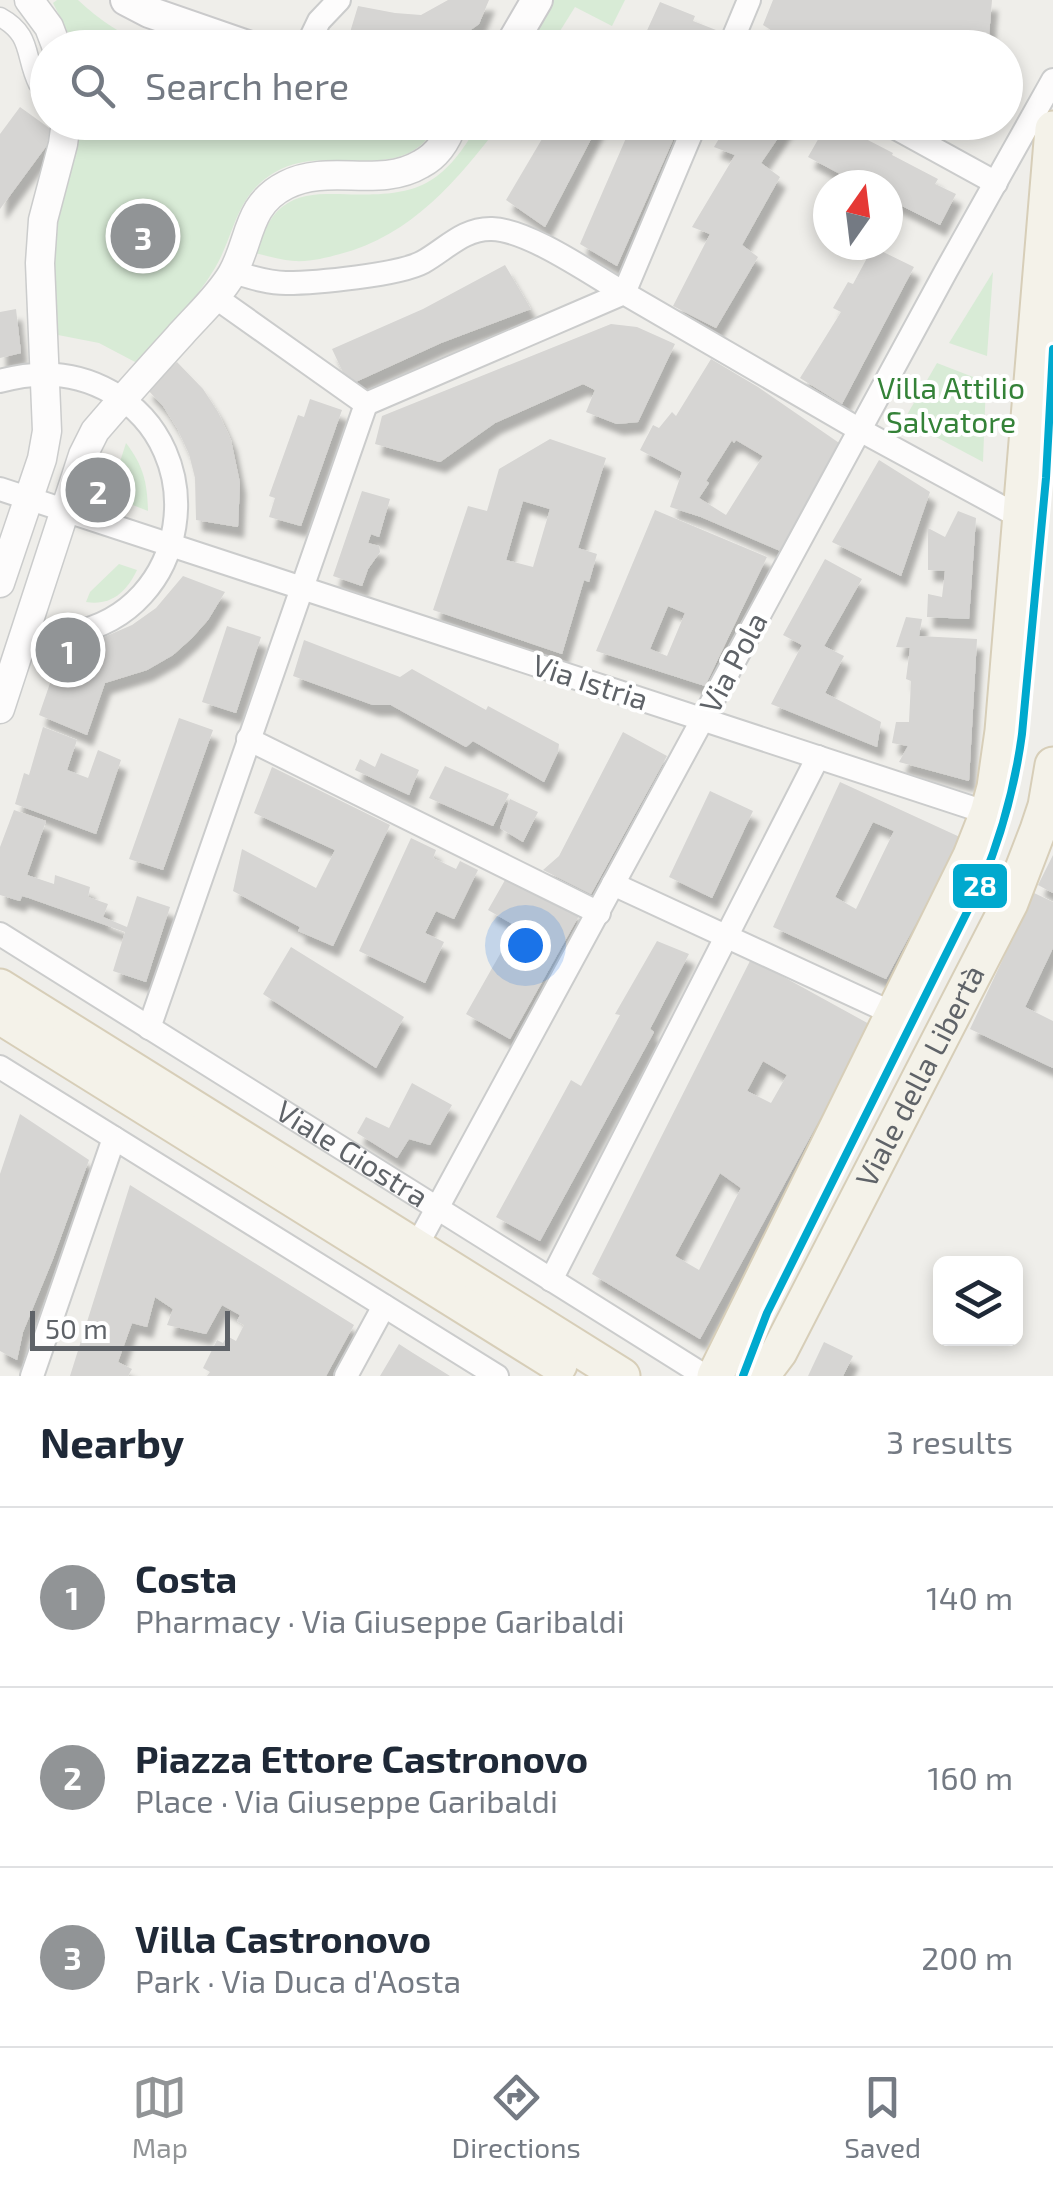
<!DOCTYPE html>
<html lang="en">
<head>
<meta charset="utf-8">
<style>
  :root { --surface:#fff; --page:#f6f6f7; --text:#1f2937; --muted:#747a83; --line:#e0e1e3; --accent:#919496 }
  body { margin:0; font-family:"Exo 2",sans-serif; background:var(--page); color:var(--text) }
  .controls { position:absolute; right:30px; bottom:30px; display:grid; overflow:hidden; border-radius:15px; box-shadow:0 5px 15px #0003 }
  .controls button { width:90px; height:90px; display:grid; place-items:center; padding:0; border:0; border-bottom:2px solid var(--line); background:var(--surface); color:var(--text); font:50px sans-serif }
  .compass { position:absolute; left:813px; top:170px; width:90px; height:90px; border-radius:50%; background:var(--surface); box-shadow:0 5px 15px #0003; rotate:14deg }
  .scale { position:absolute; left:30px; bottom:25px; width:200px; box-sizing:border-box; padding-left:10px; border:5px solid #5f6368; border-top:0; font-size:28px; line-height:35px; white-space:nowrap; color:#5f6368; -webkit-text-stroke:8px #fff; paint-order:stroke }
  .you { position:absolute; left:525px; top:945px; width:35px; height:35px; margin:-25px; border:8px solid #fff; border-radius:50%; background:#1a73e8; box-shadow:0 0 0 15px #1a73e833 }
  .badge { display:grid; place-items:center; width:65px; height:65px; border-radius:50%; background:var(--accent); color:#fff; font-size:32px; font-weight:700 }
  .pin { position:absolute; translate:-50% -50%; border:5px solid #fff; box-shadow:0 2px 10px #0006 }
  .list { margin:0; padding:0; list-style:none }
  h2 { display:flex; justify-content:space-between; align-items:center; height:130px; margin:0; padding:0 40px; font-size:42px }
  h2 small { font-size:32px; font-weight:400; color:var(--muted) }
  .list li { display:grid; grid-template-columns:65px 1fr auto; gap:30px; align-items:center; box-sizing:border-box; height:180px; padding:0 40px; border-top:2px solid var(--line) }
  .list b { display:block; font-size:38px; white-space:nowrap }
  .list p { margin:0; font-size:32px; white-space:nowrap; color:var(--muted) }
  .list em { font-size:32px; font-style:normal; color:var(--muted) }
  .icon { flex:none; width:55px; height:55px; fill:none; stroke:currentColor; stroke-width:2; stroke-linecap:round; stroke-linejoin:round }
  .map { position:relative; flex:none; width:1053px; height:1376px; overflow:hidden }
  .search { position:absolute; background:var(--surface); box-shadow:0 5px 15px #0003; left:30px; right:30px; top:30px; height:110px; display:flex; align-items:center; gap:25px; box-sizing:border-box; padding:0 35px; border-radius:55px; color:var(--muted); font-size:38px }
  .sheet { height:670px; background:var(--surface) }
  nav { display:flex; justify-content:space-around; align-items:center; box-sizing:border-box; height:140px; border-top:2px solid var(--line); background:var(--surface); font-size:28px; color:var(--muted) }
  nav a { display:grid; justify-items:center; gap:5px }
  nav .on { color:var(--accent) }
  .map>svg:first-child { display:block }
  .green { fill:#d8ebd6 }
  .building { fill:#d6d5d3; fill-rule:evenodd; filter:url(#shadow) }
  .lines { fill:none; stroke-linecap:round; stroke-linejoin:round }
  .pedestrian-casing { stroke:#cbcccc; stroke-width:21 }
  .minor-casing { stroke:#cbcccc; stroke-width:26 }
  .tertiary-casing { stroke:#cbcccc; stroke-width:31 }
  .secondary-casing { stroke:#cacacb; stroke-width:34 }
  .primary-casing { stroke:#d7ceb8; stroke-width:39 }
  .pedestrian { stroke:#fdfcfc; stroke-width:18 }
  .minor { stroke:#fdfcfc; stroke-width:22 }
  .tertiary { stroke:#fdfcfc; stroke-width:28 }
  .secondary { stroke:#fdfcfc; stroke-width:30 }
  .primary { stroke:#f4f2e9; stroke-width:35 }
  .tram-1-casing { stroke:#fff; stroke-width:15 }
  .tram-1 { stroke:#00a9ce; stroke-width:8 }
  .labels { text-anchor:middle; stroke-width:8; stroke-linejoin:round; paint-order:stroke }
  .park-label { font-size:30px; fill:#348238; stroke:#fff }
  .street-label { font-size:30px; fill:#5f6368; stroke:#fff }
  .line-badge { stroke:#fff; stroke-width:4 }
  .badge-label { font-size:28px; text-anchor:middle; font-weight:bold; fill:#fff }
</style>
</head>
<body>
<div class="map">
<svg width="1053" height="1376" viewBox="0 0 1053 1376">
  <defs>
    <filter id="shadow"><feDropShadow dx="6" dy="11" stdDeviation="2.5" flood-color="#0004"/></filter>
  </defs>
  <rect width="100%" height="100%" fill="#efeeea"/>
  <g class="green">
    <path d="M57 0H78C100 21 123 35 151 47H75L53 3Z"/>
    <polygon points="554,0 625,0 612,26 575,7 550,47 527,48"/>
    <path d="M347 122 368 130 389 134C405 124 416 117 435 127 404 185 331 145 281 169 235 192 237 230 215 268 194 303 164 333 137 363L99 343 58 335 53 266 57 226 82 123Z"/>
    <path d="M479 123H501C459 179 411 236 340 254 325 258 310 262 294 261 281 260 268 256 255 253 262 237 268 218 282 207 300 193 319 194 340 194 415 197 441 189 479 123Z"/>
    <polygon points="993,272 987,356 949,343"/>
    <polygon points="937,363 986,382 983,462 904,420"/>
    <path d="M126 443C144 467 147 482 148 511L125 502 118 468Z"/>
    <path d="M119 564 137 570C127 591 112 606 86 602L90 592Z"/>
  </g>
  <g class="building">
    <polygon points="448,0 489,0 479,24 455,41 434,48 383,48 348,39 358,6 395,13 421,15"/>
    <polygon points="773,0 992,0 988,48 799,48 763,25"/>
    <polygon points="660,2 695,16 693,21 716,30 709,48 665,48 654,42 654,48 639,48"/>
    <polygon points="20,107 56,133 0,209 0,134"/>
    <polygon points="552,122 600,122 545,227 506,200"/>
    <polygon points="633,122 681,122 617,266 580,244"/>
    <polygon points="729,122 789,122 761,163 780,177 742,245 758,257 716,328 673,306 710,234 692,227 735,155 714,147"/>
    <polygon points="828,122 833,122 893,153 892,155 938,179 935,184 956,194 940,225 888,199 888,185 861,185 808,157"/>
    <polygon points="873,247 914,267 842,404 800,378 841,312 833,308 848,282 853,284"/>
    <polygon points="505,265 531,309 441,343 349,385 332,349 423,309"/>
    <polygon points="16,309 21,353 0,358 0,312"/>
    <polygon points="611,324 637,327 675,344 638,422 617,424 586,412 595,390 583,384 495,423 440,462 375,444 382,416"/>
    <path d="M711 359 758 387 845 447 785 553 701 517 670 507 682 472 640 450 653 425 659 428 672 412 676 416ZM732 440 734 443 736 440 763 456 726 515 699 498 709 483 706 481Z"/>
    <polygon points="177,362 203,389 218,412 231,440 240,483 238,527 196,520 195,478 189,454 177,428 163,406 146,388"/>
    <polygon points="310,399 342,410 301,526 269,517 275,498 269,496 298,415 304,417"/>
    <path d="M550 439 606 458 578 548 597 554 589 582 584 580 562 654 433 610 468 506 487 511 499 469ZM523 501 550 509 533 567 506 560Z"/>
    <polygon points="879,460 930,492 901,576 832,542"/>
    <polygon points="362,491 390,499 379,537 371,534 368,543 379,546 380,552 368,569 362,586 333,576"/>
    <path d="M655 510 767 557 705 686 596 651ZM668 606 685 613 667 656 650 649Z"/>
    <polygon points="958,511 976,518 969,619 927,617 928,594 942,597 945,571 928,570 928,528 945,537"/>
    <polygon points="825,559 862,579 824,646 844,656 825,693 881,722 877,747 771,704 802,645 783,635"/>
    <polygon points="183,576 225,592 208,620 192,638 173,655 147,670 105,683 87,735 39,715 63,646 95,641 132,625 156,608"/>
    <polygon points="906,617 922,619 919,636 977,639 969,781 899,762 908,746 892,743 896,722 909,722 911,681 906,679 910,648 896,647"/>
    <polygon points="227,626 261,637 236,713 202,702"/>
    <polygon points="304,640 400,677 412,669 486,710 488,706 559,744 558,752 544,782 473,741 466,747 391,705 373,705 293,676"/>
    <polygon points="179,718 213,730 163,870 129,859"/>
    <polygon points="43,727 77,740 67,770 88,778 98,750 121,760 96,834 15,804 24,773 29,775"/>
    <polygon points="623,732 667,756 591,894 543,870 559,856"/>
    <polygon points="381,753 419,770 409,795 355,770 360,759 375,767"/>
    <polygon points="445,766 509,794 493,826 429,798"/>
    <polygon points="272,767 390,825 333,946 298,931 300,927 233,891 242,849 316,888 335,850 254,813"/>
    <path d="M840 782 962 838 886 979 773 927ZM873 822 894 831 856 909 835 897Z"/>
    <polygon points="710,791 753,811 712,898 669,877"/>
    <polygon points="510,799 538,812 523,842 500,828"/>
    <polygon points="14,810 46,821 27,875 54,884 55,875 90,887 88,897 108,904 103,917 127,927 137,896 170,907 146,982 113,971 125,932 29,898 22,896 20,901 0,895 0,847"/>
    <polygon points="411,838 436,850 433,858 456,869 460,861 478,870 454,919 436,911 425,933 444,942 425,983 359,951"/>
    <polygon points="1053,855 1053,893 1038,885"/>
    <polygon points="509,873 580,914 510,1039 466,1014 516,926 488,910"/>
    <polygon points="1034,893 1053,902 1053,948 1025,1007 1053,1021 1053,1068 970,1029"/>
    <polygon points="657,941 689,954 650,1029 654,1032 540,1241 496,1217 571,1080 581,1086 620,1015 615,1014"/>
    <polygon points="291,947 404,1017 376,1068 263,994"/>
    <path d="M751 959 871 1025 700 1339 592 1274ZM763 1061 787 1075 771 1103 747 1091ZM720 1173 741 1188 699 1270 675 1256Z"/>
    <polygon points="412,1083 452,1105 430,1145 409,1139 397,1158 357,1133 366,1117 389,1128"/>
    <polygon points="20,1114 89,1160 53,1259 23,1332 17,1360 0,1351 0,1174"/>
    <polygon points="130,1185 354,1325 326,1376 207,1376 210,1372 203,1368 217,1340 223,1343 227,1336 236,1341 244,1325 237,1321 240,1315 222,1305 206,1334 167,1325 173,1309 155,1297 147,1327 132,1323 118,1362 132,1369 128,1376 70,1376"/>
    <polygon points="824,1342 853,1356 843,1376 808,1376"/>
    <polygon points="399,1344 413,1353 450,1376 380,1376"/>
  </g>
  <g class="lines">
    <defs>
      <path id="pedestrian" d="M0 17C33 35 24 56 38 84L48 88"/>
      <g id="minor">
        <polyline points="306,48 319,21 339,0"/>
        <polyline points="729,48 749,0"/>
        <polyline points="885,122 996,183"/>
        <path d="M233 272C250 277 268 283 286 283 316 283 399 275 423 262 446 249 464 228 492 229 529 230 591 274 624 293L696 122"/>
        <polyline points="215,297 366,404"/>
        <path d="M0 381C39 370 76 372 111 392 214 451 190 611 72 633 56 636 42 635 26 633"/>
        <polyline points="366,404 624,293 860,430 1020,517"/>
        <polyline points="0,489 988,813"/>
        <polyline points="248,739 599,913"/>
        <polyline points="613,884 892,1013"/>
        <path id="s1" d="M0 934 705 1376"/>
        <polyline points="149,1028 366,404"/>
        <polyline points="0,1067 497,1376"/>
        <polyline points="416,1247 946,271 1053,80"/>
        <polyline points="551,1280 818,757"/>
        <polyline points="32,1376 114,1138"/>
        <polyline points="346,1376 384,1306"/>
      </g>
      <g id="tertiary">
        <polyline points="29,0 49,27 57,48"/>
        <polyline points="0,583 42,459 47,431 40,263 43,220 63,144 66,122"/>
        <path d="M0 709 83 455 95 431C123 398 153 365 182 333 199 314 219 296 232 274 251 241 246 205 286 185 329 163 379 189 421 164 438 155 447 141 453 122"/>
      </g>
      <g id="secondary">
        <polyline points="126,0 149,12 253,48"/>
        <polyline points="509,48 537,0"/>
      </g>
      <g id="primary">
        <polyline points="0,987 622,1376"/>
        <polyline points="0,1016 559,1365"/>
        <polyline points="715,1376 971,856 988,813 995,787 1003,731 1053,129"/>
        <path id="s2" d="M761 1376 779 1352 1010 903 1038 830 1046 806 1053 765"/>
      </g>
    </defs>
    <use href="#pedestrian" class="pedestrian-casing"/>
    <use href="#minor" class="minor-casing"/>
    <use href="#tertiary" class="tertiary-casing"/>
    <use href="#secondary" class="secondary-casing"/>
    <use href="#primary" class="primary-casing"/>
    <use href="#pedestrian" class="pedestrian"/>
    <use href="#minor" class="minor"/>
    <use href="#tertiary" class="tertiary"/>
    <use href="#secondary" class="secondary"/>
    <use href="#primary" class="primary"/>
    <defs>
      <path id="tram-1" d="M743 1376 767 1313 982 882C1002 834 1015 786 1022 734L1046 478 1053 349"/>
    </defs>
    <use href="#tram-1" class="tram-1-casing"/>
    <use href="#tram-1" class="tram-1"/>
  </g>
  <g class="labels">
    <g class="park-label">
      <text x="951" y="399">Villa Attilio<tspan x="951" dy="34">Salvatore</tspan></text>
    </g>
    <g class="street-label">
      <text transform="translate(734 663) rotate(-62)" y="10">Via Pola</text>
      <text transform="translate(590 683) rotate(18)" y="10">Via Istria</text>
      <text dy="10" stroke="none"><textPath href="#s2" startOffset="340">Viale della Libertà</textPath></text>
      <text dy="10" stroke="none"><textPath href="#s1" startOffset="415">Viale Giostra</textPath></text>
    </g>
  </g>
  <rect class="line-badge" x="951" y="862" width="58" height="48" rx="10" fill="#00a9ce"/>
  <g class="badge-label">
    <text x="980" y="896">28</text>
  </g>
</svg>
<div class="controls">
<button><svg class="icon" aria-label="layers" viewBox="0 0 24 24"><path d="M12 4l9 5-9 5-9-5zM3 14l9 5 9-5"/></svg></button>
</div>
<svg class="compass" viewBox="-18 -18 36 36"><path d="M0-13l5 13h-10z" fill="#e53935"/><path d="M0 13l5-13h-10z" fill="#747a83"/></svg>
<div class="scale">50 m</div>
<div class="you"></div>
<div class="pin badge" style="left:68px;top:650px">1</div>
<div class="pin badge" style="left:98px;top:490px">2</div>
<div class="pin badge" style="left:143px;top:236px">3</div>
<div class="search"><svg class="icon" aria-label="search" viewBox="0 0 24 24"><circle cx="10" cy="10" r="6"/><path d="M15 15l6 6"/></svg>Search here</div>
</div>
<section class="sheet">
<h2>Nearby<small>3 results</small></h2>
<ul class="list">
<li><span class="badge">1</span><div><b>Costa</b><p>Pharmacy · Via Giuseppe Garibaldi</p></div><em>140 m</em></li>
<li><span class="badge">2</span><div><b>Piazza Ettore Castronovo</b><p>Place · Via Giuseppe Garibaldi</p></div><em>160 m</em></li>
<li><span class="badge">3</span><div><b>Villa Castronovo</b><p>Park · Via Duca d'Aosta</p></div><em>200 m</em></li>
</ul>
</section>
<nav>
<a class="on"><svg class="icon" aria-label="map" viewBox="0 0 24 24"><path d="M3 6l6-2 6 2 6-2v14l-6 2-6-2-6 2zM9 4v14M15 6v14"/></svg>Map</a>
<a><svg class="icon" aria-label="directions" viewBox="0 0 24 24"><path d="M12 3l9 9-9 9-9-9zM9 14v-3h6M13 9l2 2-2 2"/></svg>Directions</a>
<a><svg class="icon" aria-label="saved" viewBox="0 0 24 24"><path d="M7 4h10v16l-5-4-5 4z"/></svg>Saved</a>
</nav>
</body>
</html>
